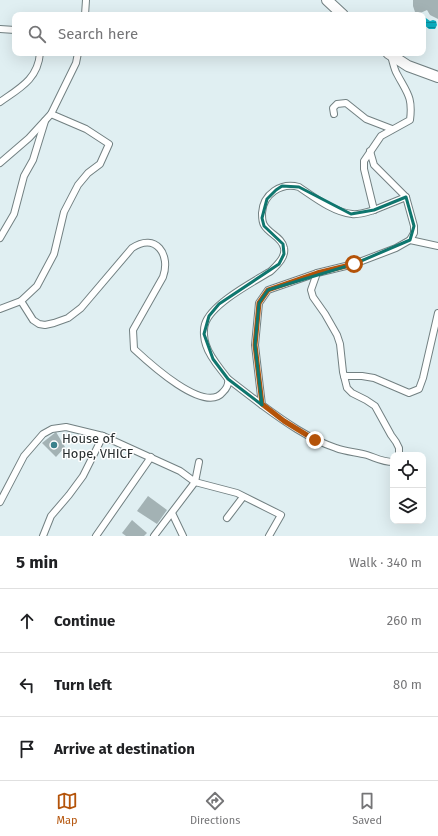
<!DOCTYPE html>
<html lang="en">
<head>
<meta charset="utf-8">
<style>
  :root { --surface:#fff; --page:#f6f6f6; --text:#202124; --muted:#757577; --line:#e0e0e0; --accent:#b45309 }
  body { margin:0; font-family:"Fira Sans",sans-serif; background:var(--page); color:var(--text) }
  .controls { position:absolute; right:12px; bottom:12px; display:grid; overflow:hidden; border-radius:8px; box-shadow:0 4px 16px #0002 }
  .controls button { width:36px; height:36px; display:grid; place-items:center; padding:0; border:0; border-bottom:1px solid var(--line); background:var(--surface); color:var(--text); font:20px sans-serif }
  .stop { position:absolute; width:12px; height:12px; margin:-9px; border:3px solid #b45309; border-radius:50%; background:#fff }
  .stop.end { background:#b45309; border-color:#fff; box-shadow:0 1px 4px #0008 }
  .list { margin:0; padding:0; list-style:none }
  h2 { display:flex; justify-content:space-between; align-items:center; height:52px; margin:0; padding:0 16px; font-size:17px }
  h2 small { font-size:13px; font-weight:400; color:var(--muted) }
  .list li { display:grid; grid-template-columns:26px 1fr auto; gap:12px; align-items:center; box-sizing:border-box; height:64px; padding:0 16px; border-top:1px solid var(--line) }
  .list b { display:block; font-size:15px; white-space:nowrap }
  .list em { font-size:13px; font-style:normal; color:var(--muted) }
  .icon { flex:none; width:22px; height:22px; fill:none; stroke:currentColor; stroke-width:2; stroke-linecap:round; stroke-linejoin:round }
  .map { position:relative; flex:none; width:438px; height:536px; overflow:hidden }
  .search { position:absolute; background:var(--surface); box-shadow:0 4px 16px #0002; left:12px; right:12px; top:12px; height:44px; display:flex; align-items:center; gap:10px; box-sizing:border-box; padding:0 14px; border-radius:8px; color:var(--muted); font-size:15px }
  .sheet { height:244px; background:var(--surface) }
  nav { display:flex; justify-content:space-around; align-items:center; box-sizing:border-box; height:56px; border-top:1px solid var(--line); background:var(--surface); font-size:11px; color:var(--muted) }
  nav a { display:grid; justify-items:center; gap:2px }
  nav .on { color:var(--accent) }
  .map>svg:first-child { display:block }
  .water { fill:url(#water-rules) }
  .building { fill:#a3b2b4 }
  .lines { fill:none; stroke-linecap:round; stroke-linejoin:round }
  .street-casing { stroke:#728082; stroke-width:8 }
  .primary-casing { stroke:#728082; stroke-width:12 }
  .street { stroke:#fff; stroke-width:6 }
  .primary { stroke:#fff; stroke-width:10 }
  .route { stroke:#b45309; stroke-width:5 }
  .marked { fill:none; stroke:#0f766e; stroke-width:3; stroke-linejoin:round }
  .poi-dot { fill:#3a818b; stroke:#fff; stroke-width:1.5 }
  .labels { text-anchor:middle; stroke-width:3; stroke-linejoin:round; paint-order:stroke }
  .poi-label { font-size:13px; fill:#292f30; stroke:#fff; text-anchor:start }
</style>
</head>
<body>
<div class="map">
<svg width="438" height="536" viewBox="0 0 438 536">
  <defs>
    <pattern id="water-rules" width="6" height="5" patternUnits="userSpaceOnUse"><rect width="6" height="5" fill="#0cadbf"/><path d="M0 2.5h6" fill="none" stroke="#0c8d9c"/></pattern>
  </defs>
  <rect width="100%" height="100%" fill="#e0eff2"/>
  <polygon class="water" points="423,16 430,21 433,20 436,21 437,25 435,29 429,29 423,24"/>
  <g class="building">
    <polygon points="413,0 438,0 438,19 430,15 427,10 416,15 413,6"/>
    <polygon points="56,432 65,447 56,457 42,443"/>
    <polygon points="148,496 167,510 157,524 137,511"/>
    <polygon points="132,520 147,533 144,536 126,536 122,533"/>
  </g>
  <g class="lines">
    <defs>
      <g id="street">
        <polyline points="85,15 86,0"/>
        <polyline points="0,29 15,30"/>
        <path d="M0 102C20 88 38 79 40 53"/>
        <polyline points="334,114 333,108 337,104 346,103 366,119 392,129"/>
        <path d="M370 151 374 165 406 197 414 226V233L410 240 396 248 354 264 317 273 268 290 259 303 255 345 262 405C285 422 309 439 336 448 346 452 357 452 367 455 376 458 383 462 393 462"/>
        <polyline points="0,163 29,138 51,114 76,63 78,53"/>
        <polyline points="374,210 406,197"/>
        <polyline points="0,238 14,214 24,176 33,160 45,121"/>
        <polyline points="410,240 438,246"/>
        <polyline points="317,273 311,290 313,297 325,314 337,335 340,344 343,372 347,388 352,393 366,400 375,406 391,435 396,442 399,448 399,455"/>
        <path d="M21 301 33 320 39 324 45 325 54 323 68 318 81 308 132 248C156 232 171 255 163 277L133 330 134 349C148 362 205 415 223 392 227 388 229 384 228 379 220 368 210 358 206 345 204 340 203 330 205 324 211 304 253 282 271 271 277 265 286 257 284 248 282 237 269 234 264 225 262 222 262 217 262 213 263 194 281 182 299 187 314 197 333 212 352 214 359 215 367 212 374 210L364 169V161L381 136 410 120C413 97 407 93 397 74 394 69 393 62 391 56"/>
        <polyline points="0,309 21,301 37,286 54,254 64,212 78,185 88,173 100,164 109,144 86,129 51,114"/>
        <polyline points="344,376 362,376 374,378 409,393 419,389 423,378 438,313"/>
        <polyline points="228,379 262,405"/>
        <polyline points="0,502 24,456 43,434 52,429 66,427 103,436 180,471 195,482 237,493 281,515 269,536"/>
        <polyline points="172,513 183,536"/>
        <polyline points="227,518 243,497"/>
        <polyline points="43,536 51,516 69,495 83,476 103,436"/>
        <polyline points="96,536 151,457"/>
        <polyline points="154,536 195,482 199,462"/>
      </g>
      <g id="primary">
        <polyline points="327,0 343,15"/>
        <polyline points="388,53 408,66 438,77"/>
      </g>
    </defs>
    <use href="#street" class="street-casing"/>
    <use href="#primary" class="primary-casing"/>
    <use href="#street" class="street"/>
    <use href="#primary" class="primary"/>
  </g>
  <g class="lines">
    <polyline class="route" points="315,440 284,421 262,404 255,345 259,303 268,290 317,273 354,264"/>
  </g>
  <path class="marked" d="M282 186 299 187 351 214 374 210 406 197 414 226 410 240 354 264 268 290 259 303 255 345 262 405 228 379 213 359 204 334 209 316 219 304 279 264 284 254 283 244 264 226 262 218 267 199 276 190Z"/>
  <circle class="poi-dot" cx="54" cy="445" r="4"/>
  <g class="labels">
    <g class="poi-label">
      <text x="62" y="443">House of<tspan x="62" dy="15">Hope, VHICF</tspan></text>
    </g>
  </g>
</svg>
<div class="controls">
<button><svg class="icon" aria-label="locate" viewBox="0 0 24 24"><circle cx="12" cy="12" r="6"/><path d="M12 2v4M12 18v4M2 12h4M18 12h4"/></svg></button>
<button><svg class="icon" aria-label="layers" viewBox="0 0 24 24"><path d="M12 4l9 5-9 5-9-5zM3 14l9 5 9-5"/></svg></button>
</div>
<div class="stop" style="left:354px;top:264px"></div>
<div class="stop end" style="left:315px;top:440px"></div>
<div class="search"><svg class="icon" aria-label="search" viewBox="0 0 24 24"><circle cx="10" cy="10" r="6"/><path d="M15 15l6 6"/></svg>Search here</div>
</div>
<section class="sheet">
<h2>5 min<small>Walk · 340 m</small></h2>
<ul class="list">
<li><svg class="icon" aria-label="ahead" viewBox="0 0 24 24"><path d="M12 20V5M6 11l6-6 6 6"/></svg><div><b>Continue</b></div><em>260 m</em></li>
<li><svg class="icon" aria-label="left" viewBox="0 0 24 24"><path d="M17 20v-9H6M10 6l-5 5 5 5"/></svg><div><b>Turn left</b></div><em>80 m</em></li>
<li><svg class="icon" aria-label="arrive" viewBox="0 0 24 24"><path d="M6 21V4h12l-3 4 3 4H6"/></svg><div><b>Arrive at destination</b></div></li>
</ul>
</section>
<nav>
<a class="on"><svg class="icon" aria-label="map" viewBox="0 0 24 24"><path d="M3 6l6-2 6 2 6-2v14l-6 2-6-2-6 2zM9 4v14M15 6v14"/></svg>Map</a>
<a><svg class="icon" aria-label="directions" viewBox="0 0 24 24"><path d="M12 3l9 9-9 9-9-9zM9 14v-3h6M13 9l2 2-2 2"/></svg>Directions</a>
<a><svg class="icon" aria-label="saved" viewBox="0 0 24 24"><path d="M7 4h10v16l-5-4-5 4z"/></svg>Saved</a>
</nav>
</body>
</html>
